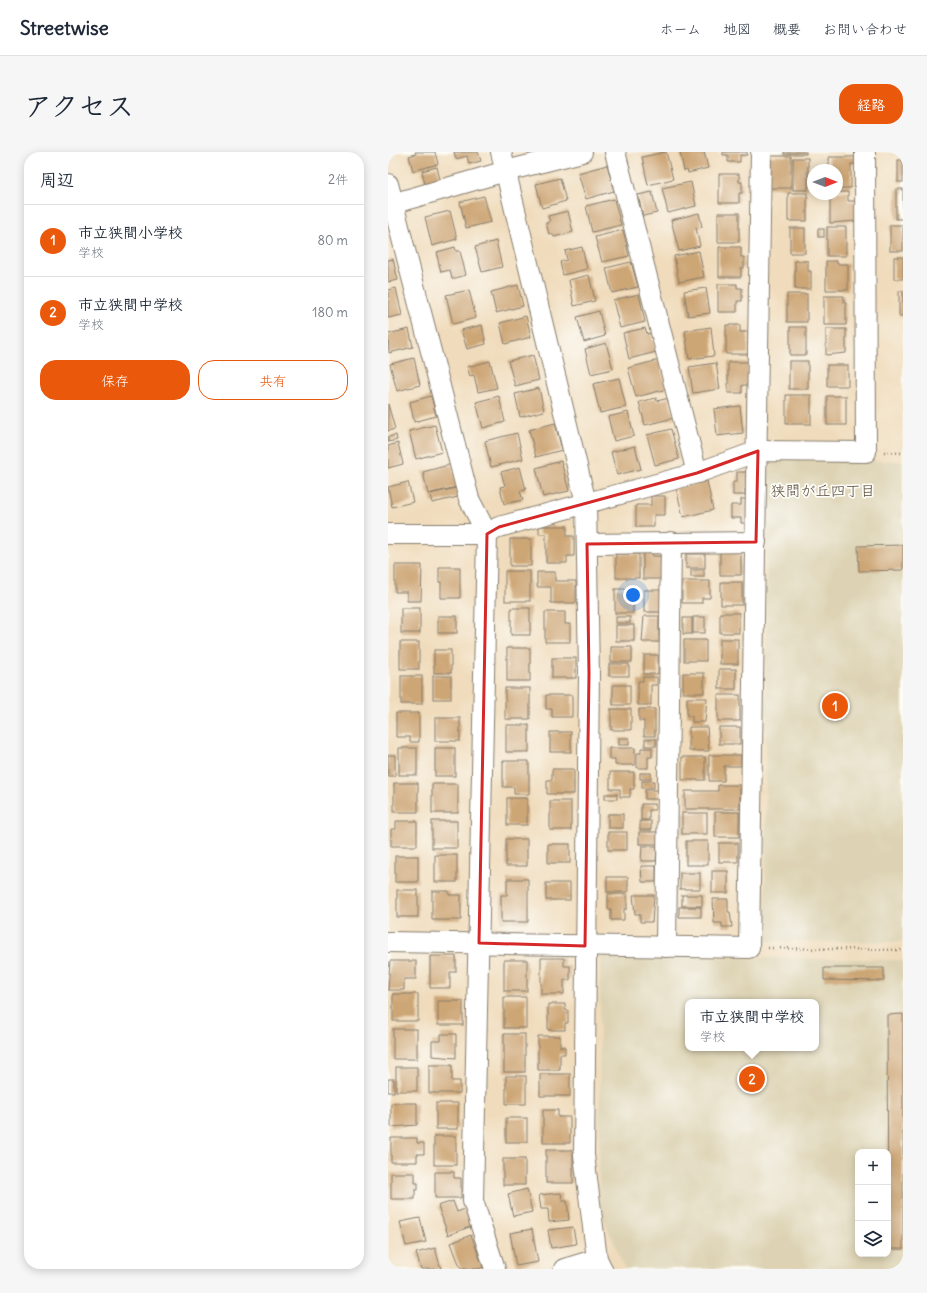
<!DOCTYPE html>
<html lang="ja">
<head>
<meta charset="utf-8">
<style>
  :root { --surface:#fff; --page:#f6f6f7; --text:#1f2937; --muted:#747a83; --line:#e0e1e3; --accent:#ea580c }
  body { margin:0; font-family:Delius,"Klee One",sans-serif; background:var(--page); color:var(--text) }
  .controls { position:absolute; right:12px; bottom:12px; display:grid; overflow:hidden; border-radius:8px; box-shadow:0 2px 10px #0003 }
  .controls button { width:36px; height:36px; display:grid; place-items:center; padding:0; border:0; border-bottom:1px solid var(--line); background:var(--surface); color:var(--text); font:20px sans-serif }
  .compass { position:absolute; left:419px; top:12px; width:36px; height:36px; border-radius:50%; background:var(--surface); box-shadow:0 2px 10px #0003; rotate:90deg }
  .you { position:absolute; left:245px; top:443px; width:14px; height:14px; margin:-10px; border:3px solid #fff; border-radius:50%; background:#1a73e8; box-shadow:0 0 0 6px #1a73e833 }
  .badge { display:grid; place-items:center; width:26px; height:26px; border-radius:50%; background:var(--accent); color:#fff; font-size:13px; font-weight:700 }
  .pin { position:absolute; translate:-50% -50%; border:2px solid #fff; box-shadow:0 1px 4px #0006 }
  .popup { position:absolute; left:297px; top:847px; width:134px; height:52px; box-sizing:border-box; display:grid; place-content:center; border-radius:8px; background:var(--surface); filter:drop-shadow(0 1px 3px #0005); font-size:13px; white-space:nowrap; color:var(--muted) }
  .popup b { font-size:15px; color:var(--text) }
  .popup::after { content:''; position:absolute; left:50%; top:100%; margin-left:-8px; border:8px solid transparent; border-top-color:var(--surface) }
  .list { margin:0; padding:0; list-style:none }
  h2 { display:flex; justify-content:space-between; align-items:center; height:52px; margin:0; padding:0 16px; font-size:17px }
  h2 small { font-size:13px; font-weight:400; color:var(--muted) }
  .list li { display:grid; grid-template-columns:26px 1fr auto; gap:12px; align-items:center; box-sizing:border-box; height:72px; padding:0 16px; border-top:1px solid var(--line) }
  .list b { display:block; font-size:15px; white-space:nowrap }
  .list p { margin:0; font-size:13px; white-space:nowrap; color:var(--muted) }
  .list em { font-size:13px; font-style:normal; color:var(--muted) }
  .actions { display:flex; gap:8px; padding:12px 16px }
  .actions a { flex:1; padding:9px 0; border:1px solid var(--accent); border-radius:16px; text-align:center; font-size:14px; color:var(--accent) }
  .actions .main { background:var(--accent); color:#fff }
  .icon { flex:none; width:22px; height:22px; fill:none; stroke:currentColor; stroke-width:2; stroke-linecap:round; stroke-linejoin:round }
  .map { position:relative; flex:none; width:515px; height:1117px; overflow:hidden; border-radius:16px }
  header { display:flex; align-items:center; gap:24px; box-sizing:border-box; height:56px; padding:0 20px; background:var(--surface); border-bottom:1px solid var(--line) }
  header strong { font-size:19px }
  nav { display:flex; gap:22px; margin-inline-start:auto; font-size:14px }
  .intro { display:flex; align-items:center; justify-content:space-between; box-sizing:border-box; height:96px; padding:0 24px }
  h1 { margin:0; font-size:28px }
  .button { padding:10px 18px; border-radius:16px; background:var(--accent); color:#fff; font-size:14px; font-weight:700 }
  main { display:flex; gap:24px; padding:0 24px }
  aside { flex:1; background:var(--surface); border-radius:16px; box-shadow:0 2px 10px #0003 }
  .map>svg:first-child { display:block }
  .built { fill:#ddd3b4; fill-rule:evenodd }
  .building { fill:#cda676 }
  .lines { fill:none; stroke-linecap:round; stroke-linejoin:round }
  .minor-casing { stroke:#867c6c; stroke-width:22 }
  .path { stroke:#867c6c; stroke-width:2.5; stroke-dasharray:1 3; stroke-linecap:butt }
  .minor { stroke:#fff; stroke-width:20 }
  .marked { fill:none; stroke:#d62828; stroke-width:3; stroke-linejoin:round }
  .labels { text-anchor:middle; stroke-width:3.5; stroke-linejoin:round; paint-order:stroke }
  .neighbourhood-label { font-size:15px; fill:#5a4c3c; stroke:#fdfcf7 }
</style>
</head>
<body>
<header>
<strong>Streetwise</strong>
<nav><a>ホーム</a><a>地図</a><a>概要</a><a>お問い合わせ</a></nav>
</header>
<div class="intro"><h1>アクセス</h1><a class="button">経路</a></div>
<main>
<aside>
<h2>周辺<small>2件</small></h2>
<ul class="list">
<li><span class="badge">1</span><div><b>市立狭間小学校</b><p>学校</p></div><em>80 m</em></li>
<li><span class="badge">2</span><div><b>市立狭間中学校</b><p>学校</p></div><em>180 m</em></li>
</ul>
<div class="actions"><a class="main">保存</a><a>共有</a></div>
</aside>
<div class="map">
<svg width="515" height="1117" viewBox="0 0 515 1117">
  <rect width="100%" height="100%" fill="#fdfcf7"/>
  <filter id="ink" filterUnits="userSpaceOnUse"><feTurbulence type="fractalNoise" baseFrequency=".025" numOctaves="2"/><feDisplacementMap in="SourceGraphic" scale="8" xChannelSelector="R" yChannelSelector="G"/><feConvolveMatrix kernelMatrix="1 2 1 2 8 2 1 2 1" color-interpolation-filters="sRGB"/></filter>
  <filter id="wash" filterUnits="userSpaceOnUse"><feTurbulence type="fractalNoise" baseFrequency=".012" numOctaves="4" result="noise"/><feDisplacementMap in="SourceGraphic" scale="16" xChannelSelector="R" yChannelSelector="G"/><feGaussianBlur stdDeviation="0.9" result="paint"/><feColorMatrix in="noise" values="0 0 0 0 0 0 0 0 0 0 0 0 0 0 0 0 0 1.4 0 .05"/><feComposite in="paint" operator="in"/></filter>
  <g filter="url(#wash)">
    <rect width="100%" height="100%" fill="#f0dcbc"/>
    <g class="built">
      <polygon points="392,308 515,309 515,790 377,789 379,319 387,309"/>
      <path d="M212 803 515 808V1117H237L211 1056ZM300 850H428V896H300ZM470 1000H500V1102H470Z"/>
    </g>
    <g id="blocks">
      <g class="building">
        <polygon points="27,0 47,0 50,12 25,19 21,4 28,2"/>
        <polygon points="66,0 90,0 93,9 81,12 79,4 68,7"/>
        <polygon points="278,0 285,27 260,33 254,5"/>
        <polygon points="292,0 316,0 320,16 300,21 299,18 296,19"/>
        <polygon points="335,0 359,0 359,3 352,3 352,10 340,10 340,3 335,3"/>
        <rect x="396" y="0" width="22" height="2"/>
        <rect x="379" y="4" width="24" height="32"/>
        <polygon points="441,5 468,5 468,12 463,12 463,36 449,36 449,18 441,18"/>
        <rect x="405" y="6" width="15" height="32"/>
        <rect x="510" y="8" width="5" height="22"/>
        <polygon points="219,13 226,39 198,47 190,21"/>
        <polygon points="49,15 52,28 37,32 34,19"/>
        <polygon points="331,22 351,22 351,30 354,30 354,41 351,41 351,51 331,51"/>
        <polygon points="172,26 178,49 154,56 148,32"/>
        <polygon points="303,30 308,54 280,61 274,36"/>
        <rect x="508" y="37" width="7" height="30"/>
        <polygon points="264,40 269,61 255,64 250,43"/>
        <polygon points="449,40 460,40 460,49 468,49 468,69 442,71 442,42 449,42"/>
        <rect x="400" y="41" width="19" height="28"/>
        <polygon points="96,44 103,70 78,76 72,50"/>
        <polygon points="226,47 233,73 204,80 198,54"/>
        <polygon points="62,59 69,87 44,94 37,65"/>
        <polygon points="180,59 185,80 166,85 164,81 161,82 158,71 162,70 160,64"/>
        <polygon points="311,61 314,75 308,76 312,94 291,99 283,68"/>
        <rect x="330" y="61" width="21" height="29"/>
        <rect x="502" y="73" width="13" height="26"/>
        <rect x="439" y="75" width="19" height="29"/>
        <rect x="402" y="76" width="15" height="25"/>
        <rect x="430" y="77" width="6" height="8"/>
        <polygon points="235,78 241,104 214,110 207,85"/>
        <polygon points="108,89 114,115 94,120 87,95"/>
        <polygon points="67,95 68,99 72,99 78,123 64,127 62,118 53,120 49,104 50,104 49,100"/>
        <polygon points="194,95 199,117 175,123 172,110 179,108 177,99"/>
        <polygon points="331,95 353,95 353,105 356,105 356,116 353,116 353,125 331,125"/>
        <polygon points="311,99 316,125 291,130 286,104"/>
        <rect x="506" y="105" width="9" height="22"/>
        <polygon points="5,107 10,128 0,130 0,108"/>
        <polygon points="407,109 420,109 420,119 423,119 423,137 407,137"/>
        <polygon points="438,109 449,109 449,112 460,112 460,138 438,138"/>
        <polygon points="243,110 250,135 224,141 218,116"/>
        <polygon points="201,123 207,149 186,154 181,128"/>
        <polygon points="330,132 349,132 349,136 354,136 354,149 349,149 349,160 330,160"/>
        <polygon points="130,133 135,154 108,161 103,140"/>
        <polygon points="8,136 14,163 0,166 0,138"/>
        <polygon points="318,136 322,161 300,164 296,139"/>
        <polygon points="81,138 88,166 65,172 58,143"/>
        <rect x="511" y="139" width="4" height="25"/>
        <polygon points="251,142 257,170 232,176 225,148"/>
        <rect x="399" y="142" width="20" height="28"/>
        <polygon points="436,144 456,144 456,151 458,151 458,173 436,173"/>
        <polygon points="211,159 217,184 196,190 189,165"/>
        <polygon points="138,164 143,185 117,192 112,171"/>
        <polygon points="94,173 98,192 79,197 73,178"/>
        <polygon points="338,173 352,173 352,180 360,180 360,202 338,202"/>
        <polygon points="323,175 326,204 301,207 297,179"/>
        <rect x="402" y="175" width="16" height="28"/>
        <polygon points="257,176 259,182 263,181 268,200 241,207 235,181"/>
        <polygon points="21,177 25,195 1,201 0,182"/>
        <polygon points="438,177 458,177 458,201 438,203"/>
        <polygon points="218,191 225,217 203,222 197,197"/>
        <polygon points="145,203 151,228 127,234 120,209"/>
        <polygon points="26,206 32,233 9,239 2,212"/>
        <polygon points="271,208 279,237 248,245 240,216"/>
        <polygon points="102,209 109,236 90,240 86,223 82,224 79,215"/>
        <rect x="401" y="209" width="19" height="28"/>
        <polygon points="340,210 360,210 360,233 354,233 354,241 340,241"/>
        <polygon points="328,211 332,237 305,241 301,215"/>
        <rect x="439" y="213" width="21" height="21"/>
        <polygon points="231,226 238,255 212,261 205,232"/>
        <polygon points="151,236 156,259 132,265 127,242"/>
        <rect x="398" y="243" width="25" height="29"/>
        <polygon points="43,244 48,264 26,270 22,250"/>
        <polygon points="111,244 117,270 95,276 88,250"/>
        <rect x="439" y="244" width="19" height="29"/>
        <polygon points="268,246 269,249 281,246 286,266 257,273 251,250"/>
        <polygon points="0,252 7,277 0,279"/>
        <polygon points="352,254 355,281 329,284 326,257"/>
        <polygon points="240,260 246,284 226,289 220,265"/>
        <polygon points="167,271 174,298 148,305 141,278"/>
        <polygon points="47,273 54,300 28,307 21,279"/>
        <polygon points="283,277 291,307 267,313 259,283"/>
        <polygon points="129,281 135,307 103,315 97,289"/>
        <polygon points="8,283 9,288 0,290 0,285"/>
        <polygon points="10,291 15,312 0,316 0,294"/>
        <polygon points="247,294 253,317 229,323 223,300"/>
        <polygon points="173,309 181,339 155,345 148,316"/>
        <polygon points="64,312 69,335 40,342 35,320"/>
        <polygon points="132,315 138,338 132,339 135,348 116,352 112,335 117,334 113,320"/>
        <polygon points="349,320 361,320 361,337 357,337 357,343 345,343 345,330 349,330"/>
        <polygon points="319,329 325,358 295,365 288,336"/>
        <polygon points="20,330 25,350 4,355 0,335"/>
        <polygon points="68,336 70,345 44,351 42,342"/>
        <polygon points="263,344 277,344 277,363 266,363 266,375 248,375 248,353 263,353"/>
        <polygon points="353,347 366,347 366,371 353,371 353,366 343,366 343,353 353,353"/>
        <polygon points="151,374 179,374 179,384 186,384 186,404 179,404 179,411 158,411 158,382 151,382"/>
        <rect x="122" y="387" width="21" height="27"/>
        <polygon points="515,393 515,418 471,419 470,394"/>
        <rect x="332" y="399" width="21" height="24"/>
        <polygon points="255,401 264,401 264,404 275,404 275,427 255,427"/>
        <rect x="228" y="402" width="23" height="24"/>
        <rect x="298" y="402" width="19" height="14"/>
        <polygon points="7,413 34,413 33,449 19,449 19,440 7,440"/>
        <polygon points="51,415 72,415 72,446 53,446 53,430 51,430"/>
        <rect x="303" y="418" width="13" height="7"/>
        <rect x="117" y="419" width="25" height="30"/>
        <polygon points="149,420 167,420 167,429 188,429 188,451 163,451 163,435 149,435"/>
        <polygon points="294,429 322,429 322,446 314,446 314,451 294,451"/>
        <rect x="333" y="430" width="21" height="23"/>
        <rect x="227" y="437" width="18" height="24"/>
        <rect x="256" y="438" width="17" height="22"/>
        <rect x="13" y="456" width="19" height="25"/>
        <rect x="123" y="456" width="19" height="27"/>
        <polygon points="157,460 177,460 177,472 182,472 182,490 157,490"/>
        <rect x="332" y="461" width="19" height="20"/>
        <rect x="50" y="464" width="19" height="17"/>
        <polygon points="256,464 271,464 271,490 254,490"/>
        <rect x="228" y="465" width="14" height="6"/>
        <rect x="305" y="465" width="12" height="16"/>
        <rect x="295" y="466" width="9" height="16"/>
        <rect x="228" y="473" width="18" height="16"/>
        <rect x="332" y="487" width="18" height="25"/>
        <rect x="296" y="488" width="22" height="21"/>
        <rect x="12" y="490" width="19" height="27"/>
        <rect x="223" y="495" width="21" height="15"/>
        <rect x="119" y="496" width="23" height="33"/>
        <rect x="46" y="498" width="17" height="23"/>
        <rect x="256" y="503" width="14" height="19"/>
        <rect x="164" y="506" width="24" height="20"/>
        <rect x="221" y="512" width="20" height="12"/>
        <rect x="331" y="517" width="17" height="20"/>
        <rect x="295" y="521" width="21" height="20"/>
        <rect x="13" y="524" width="21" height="28"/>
        <rect x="45" y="524" width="18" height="23"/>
        <polygon points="255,525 269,525 269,533 263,533 263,553 250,553 250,529 255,529"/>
        <rect x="225" y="533" width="17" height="20"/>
        <rect x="117" y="536" width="25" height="31"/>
        <polygon points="158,543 184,543 184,565 164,565 164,557 158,557"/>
        <rect x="330" y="543" width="22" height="26"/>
        <polygon points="299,546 319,546 317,570 304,570 304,564 299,564"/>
        <rect x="223" y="557" width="20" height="21"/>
        <polygon points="251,557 267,557 267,584 256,584 256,569 251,569"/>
        <polygon points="8,561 31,561 31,590 22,590 22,585 8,585"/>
        <rect x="47" y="566" width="25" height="23"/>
        <rect x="118" y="573" width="23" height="27"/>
        <polygon points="301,575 319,575 321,599 301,599"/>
        <rect x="331" y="575" width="21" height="17"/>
        <rect x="162" y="580" width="21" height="20"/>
        <rect x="231" y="586" width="10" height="7"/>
        <rect x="257" y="587" width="11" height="7"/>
        <rect x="11" y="596" width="18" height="27"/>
        <rect x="47" y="596" width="20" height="28"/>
        <polygon points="221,596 247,596 247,613 227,613 227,607 221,607"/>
        <polygon points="253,596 264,596 264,605 260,605 260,616 249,616 249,601 253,601"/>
        <rect x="0" y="603" width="7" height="21"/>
        <polygon points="321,603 353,603 353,614 336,614 336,629 321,629"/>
        <rect x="294" y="605" width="23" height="23"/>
        <polygon points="115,609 141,609 141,642 126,642 126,635 115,635"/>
        <polygon points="164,617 186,617 186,642 159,642 159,628 164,628"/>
        <polygon points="222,620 246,620 246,637 242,637 242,645 232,645 232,637 222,637"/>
        <rect x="252" y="621" width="11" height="6"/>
        <rect x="254" y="629" width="12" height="7"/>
        <rect x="6" y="631" width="24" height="29"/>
        <rect x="44" y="632" width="26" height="29"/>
        <polygon points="330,633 352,633 352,657 297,657 297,639 330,639"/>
        <rect x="257" y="638" width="13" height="9"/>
        <rect x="217" y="642" width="12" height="5"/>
        <rect x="119" y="646" width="20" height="27"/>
        <rect x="162" y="649" width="21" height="29"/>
        <polygon points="253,652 267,652 267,658 261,658 261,668 253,668"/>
        <rect x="327" y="660" width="24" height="25"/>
        <rect x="294" y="661" width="25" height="21"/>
        <rect x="220" y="662" width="15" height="14"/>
        <polygon points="8,669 29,669 29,694 3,694 3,677 8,677"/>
        <rect x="44" y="669" width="25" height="27"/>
        <rect x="252" y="669" width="11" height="9"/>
        <rect x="220" y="680" width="19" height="18"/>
        <rect x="251" y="680" width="19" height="12"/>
        <rect x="118" y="687" width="21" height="27"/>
        <rect x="298" y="689" width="22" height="24"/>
        <rect x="331" y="691" width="19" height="19"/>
        <rect x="160" y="692" width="22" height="19"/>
        <polygon points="254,694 269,694 268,709 253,709"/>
        <rect x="47" y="703" width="22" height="27"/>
        <rect x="7" y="704" width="23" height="26"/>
        <polygon points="253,714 268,714 268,730 254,730"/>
        <rect x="324" y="719" width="16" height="22"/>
        <rect x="292" y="721" width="20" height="16"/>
        <rect x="219" y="725" width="21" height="15"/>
        <polygon points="119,727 140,727 140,770 113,770 113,743 119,743"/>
        <rect x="158" y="731" width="24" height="17"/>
        <rect x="9" y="738" width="21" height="27"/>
        <polygon points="44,739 61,739 61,743 73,743 73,768 44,768"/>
        <polygon points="220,742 239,742 239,757 236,757 236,768 223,768 223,757 220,757"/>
        <polygon points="245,743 266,743 264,770 252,770 252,762 247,762"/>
        <rect x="294" y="743" width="20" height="11"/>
        <polygon points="325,747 340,747 340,760 342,760 344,775 334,775 334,771 326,771"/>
        <rect x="291" y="755" width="22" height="10"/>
        <polygon points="42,804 68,804 68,820 62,820 62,836 42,836"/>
        <polygon points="153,806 176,806 176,814 182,814 182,828 176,828 176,842 153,842"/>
        <rect x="116" y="808" width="23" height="31"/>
        <polygon points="2,809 28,809 28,827 16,827 16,838 0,838"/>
        <polygon points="436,816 496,816 496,829 436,828"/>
        <rect x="5" y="842" width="25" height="27"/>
        <rect x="116" y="845" width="22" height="31"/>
        <rect x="50" y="849" width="25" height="24"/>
        <polygon points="160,852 177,852 177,858 180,858 180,871 177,871 177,878 160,878"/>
        <polygon points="515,862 515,1097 500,1097 499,863"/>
        <rect x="5" y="877" width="24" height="30"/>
        <polygon points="53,882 68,882 68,906 44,904 44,889 53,889"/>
        <rect x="116" y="882" width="21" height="38"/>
        <polygon points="150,884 172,884 172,895 177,895 177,902 172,902 172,918 150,918"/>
        <polygon points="41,913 64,913 64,929 72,929 72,941 41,941"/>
        <rect x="8" y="915" width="21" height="24"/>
        <rect x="152" y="922" width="30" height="22"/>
        <rect x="118" y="924" width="20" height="28"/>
        <rect x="0" y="927" width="6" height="13"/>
        <polygon points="3,951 29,951 29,973 3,975"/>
        <rect x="48" y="951" width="22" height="26"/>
        <polygon points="155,958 170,958 170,965 182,965 182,991 155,991"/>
        <rect x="118" y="966" width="21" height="24"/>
        <rect x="46" y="984" width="22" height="29"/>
        <polygon points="3,986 29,986 29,991 36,991 36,1002 29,1002 29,1010 3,1010"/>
        <rect x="158" y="998" width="27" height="33"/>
        <rect x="115" y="1007" width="22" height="26"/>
        <polygon points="47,1020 66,1020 66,1026 73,1026 73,1046 47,1046"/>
        <polygon points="3,1021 27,1021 27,1031 30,1031 30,1038 27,1038 27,1047 3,1047"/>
        <polygon points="139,1037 144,1060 125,1064 120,1042"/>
        <polygon points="173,1041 174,1049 179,1049 181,1068 161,1070 160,1057 153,1057 151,1043"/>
        <polygon points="65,1049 69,1060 77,1057 84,1074 60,1083 50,1054"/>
        <polygon points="32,1066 38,1090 18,1094 12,1070"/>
        <polygon points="185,1075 188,1092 163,1096 160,1078"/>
        <polygon points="144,1077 150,1110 128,1114 122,1081"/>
        <polygon points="83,1083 95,1115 90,1117 73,1117 63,1091"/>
        <polygon points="47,1096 53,1117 33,1117 28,1101"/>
      </g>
    </g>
  </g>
  <g filter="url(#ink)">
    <use href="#blocks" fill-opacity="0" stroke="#867c6c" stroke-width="1"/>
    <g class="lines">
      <defs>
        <g id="minor">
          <polyline points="113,0 198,351 201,522 196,1003 209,1107 214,1117"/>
          <polyline points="227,0 309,321"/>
          <polyline points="0,32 81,347 99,382 0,382"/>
          <polyline points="0,53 118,19 194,0"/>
          <polyline points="199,392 368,390"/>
          <polyline points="0,790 361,796 373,0"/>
          <polyline points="278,795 283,390"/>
          <polyline points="107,1117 85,1049 99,382 111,375 309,321 370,299 478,300 477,0"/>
          <polyline points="176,1117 209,1107"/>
        </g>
      </defs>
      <use href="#minor" class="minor-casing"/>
      <g class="path">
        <polyline points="496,300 515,301"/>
        <polyline points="380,796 515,798"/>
      </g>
      <use href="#minor" class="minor"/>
    </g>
  </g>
  <path class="marked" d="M370 299 368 390 199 392 201 522 197 794 91 791 99 382 111 375 309 321Z"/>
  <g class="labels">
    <g class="neighbourhood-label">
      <text x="435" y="344">狭間が丘四丁目</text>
    </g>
  </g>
</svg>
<div class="controls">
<button>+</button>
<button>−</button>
<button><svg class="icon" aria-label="layers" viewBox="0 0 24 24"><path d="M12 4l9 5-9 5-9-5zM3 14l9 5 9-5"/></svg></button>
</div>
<svg class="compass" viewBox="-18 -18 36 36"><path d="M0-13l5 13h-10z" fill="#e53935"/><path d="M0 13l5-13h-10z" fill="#747a83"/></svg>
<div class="you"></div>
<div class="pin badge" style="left:447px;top:554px">1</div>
<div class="pin badge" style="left:364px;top:927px">2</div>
<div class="popup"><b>市立狭間中学校</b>学校</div>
</div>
</main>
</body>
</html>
